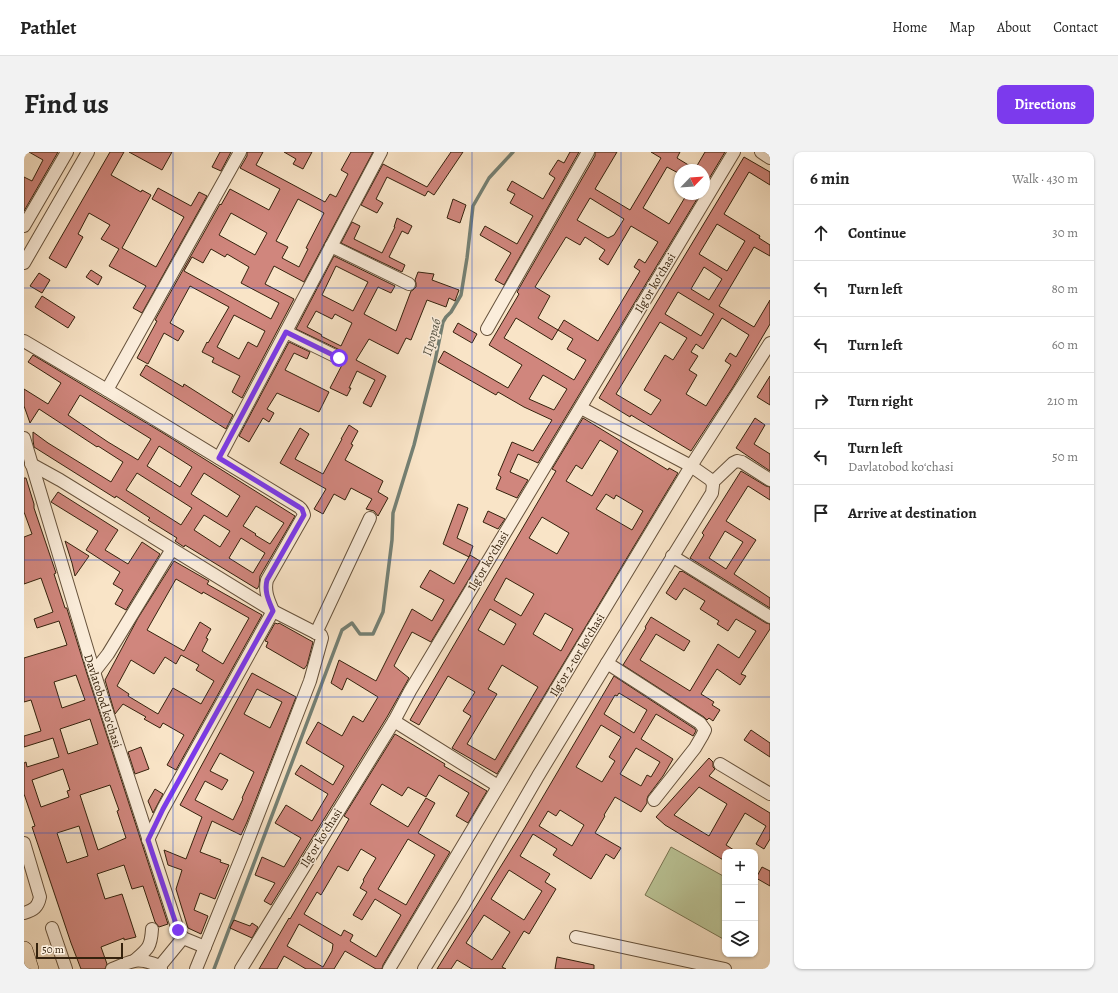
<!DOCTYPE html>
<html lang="en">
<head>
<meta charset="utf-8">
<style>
  :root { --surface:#fff; --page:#f2f2f2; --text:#222; --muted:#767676; --line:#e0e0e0; --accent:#7c3aed }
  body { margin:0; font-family:Alegreya,serif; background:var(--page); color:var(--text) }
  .controls { position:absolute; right:12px; bottom:12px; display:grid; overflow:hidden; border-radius:8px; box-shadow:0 1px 3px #0004 }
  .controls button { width:36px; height:36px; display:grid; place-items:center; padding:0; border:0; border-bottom:1px solid var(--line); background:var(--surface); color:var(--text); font:20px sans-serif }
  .compass { position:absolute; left:650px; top:12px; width:36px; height:36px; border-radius:50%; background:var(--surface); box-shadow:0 1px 3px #0004; rotate:65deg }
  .scale { position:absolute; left:12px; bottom:10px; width:87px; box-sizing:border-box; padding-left:4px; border:2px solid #35220d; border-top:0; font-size:11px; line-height:14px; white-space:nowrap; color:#35220d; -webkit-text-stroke:3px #fbeddb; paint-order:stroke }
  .stop { position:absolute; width:12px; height:12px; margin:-9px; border:3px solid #7c3aed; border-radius:50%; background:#fff }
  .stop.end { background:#7c3aed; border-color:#fff; box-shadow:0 1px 4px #0008 }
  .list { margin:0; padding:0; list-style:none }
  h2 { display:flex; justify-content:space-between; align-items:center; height:52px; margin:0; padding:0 16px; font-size:17px }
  h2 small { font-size:13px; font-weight:400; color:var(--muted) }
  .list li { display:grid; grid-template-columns:26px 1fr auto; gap:12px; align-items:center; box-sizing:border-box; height:56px; padding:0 16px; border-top:1px solid var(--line) }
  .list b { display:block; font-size:15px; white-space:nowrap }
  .list p { margin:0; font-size:13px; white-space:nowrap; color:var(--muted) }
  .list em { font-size:13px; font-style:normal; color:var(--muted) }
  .icon { flex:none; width:22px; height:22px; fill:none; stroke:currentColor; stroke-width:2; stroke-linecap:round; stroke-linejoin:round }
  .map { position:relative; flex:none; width:746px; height:817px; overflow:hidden; border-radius:8px }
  header { display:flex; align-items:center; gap:24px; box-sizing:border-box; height:56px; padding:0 20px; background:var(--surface); border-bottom:1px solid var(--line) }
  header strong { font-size:19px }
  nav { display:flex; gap:22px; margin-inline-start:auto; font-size:14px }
  .intro { display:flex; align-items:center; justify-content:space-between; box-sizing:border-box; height:96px; padding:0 24px }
  h1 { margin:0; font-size:28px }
  .button { padding:10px 18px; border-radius:8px; background:var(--accent); color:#fff; font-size:14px; font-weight:700 }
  main { display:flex; gap:24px; padding:0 24px }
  aside { flex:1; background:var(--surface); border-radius:8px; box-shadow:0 1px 3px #0004 }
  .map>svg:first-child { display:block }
  .green { fill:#bbc597; stroke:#787452 }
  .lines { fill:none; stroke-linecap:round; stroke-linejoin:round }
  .stream { stroke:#748074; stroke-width:3.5 }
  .building { fill:#d0867d; stroke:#35220d; fill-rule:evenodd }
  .minor-casing { stroke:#66523c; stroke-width:14 }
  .highway-casing { stroke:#35220d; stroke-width:18 }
  .minor { stroke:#fbeddb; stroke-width:12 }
  .highway { stroke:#f9e4c7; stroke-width:17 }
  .route { stroke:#7c3aed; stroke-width:5 }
  .grid { fill:none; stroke:#1d4ed8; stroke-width:1; stroke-opacity:0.55 }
  .labels { text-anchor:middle; stroke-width:3; stroke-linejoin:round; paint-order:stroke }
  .street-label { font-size:12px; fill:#35220d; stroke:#fbeddb }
  .water-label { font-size:13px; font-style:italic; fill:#545141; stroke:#fbeddb }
</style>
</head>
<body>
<header>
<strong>Pathlet</strong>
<nav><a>Home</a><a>Map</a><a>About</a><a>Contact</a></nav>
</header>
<div class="intro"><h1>Find us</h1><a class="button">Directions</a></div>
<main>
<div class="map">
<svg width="746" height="817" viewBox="0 0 746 817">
  <rect width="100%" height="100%" fill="#f9e4c7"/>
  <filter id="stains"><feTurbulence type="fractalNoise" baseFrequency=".005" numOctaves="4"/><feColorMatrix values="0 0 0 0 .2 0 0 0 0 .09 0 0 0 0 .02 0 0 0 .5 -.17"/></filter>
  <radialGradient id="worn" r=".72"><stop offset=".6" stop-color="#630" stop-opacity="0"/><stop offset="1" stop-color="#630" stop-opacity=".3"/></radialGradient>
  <polygon class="green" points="647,695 701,725 701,788 621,743"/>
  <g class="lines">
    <polyline class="stream" points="190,817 318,478 328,471 336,482 349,482 359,460 368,388 369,361 390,293 411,209 419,170 422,165 427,160 437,143 443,106 449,54 465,26 489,0"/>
  </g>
  <g class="building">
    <polygon points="5,0 34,0 0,59 0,25 8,29 19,8"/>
    <polygon points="86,0 100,0 87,23 117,40 118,38 127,43 98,96 132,115 160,65 128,47 134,36 167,54 175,40 183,44 118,161 109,156 122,134 85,114 95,97 77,87 86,73 65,61 54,82 59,85 42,116 25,106"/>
    <polygon points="105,0 148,0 138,18"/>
    <polygon points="196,0 207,0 197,19 188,15"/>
    <path d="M223 0H239L232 13 301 50 306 42 312 45 324 22 317 18 327 0H349L280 130 250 114 241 132 270 147 218 246 208 240 216 224 188 210 190 206 178 200 183 190 184 191 205 155 166 134 146 171 160 179 154 189 140 181 124 212 113 206 133 169 131 168 196 52 197 53 206 37 245 58 256 37 216 16 223 4ZM274 47 300 61 282 96 284 97 275 115 258 106 264 95 252 89ZM207 61 243 81 231 103 195 83ZM187 97 201 105 203 102 225 115 217 131 255 151 247 167 160 119 168 105 179 111ZM210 163 241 179 233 195 224 190 215 207 193 195Z"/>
    <polygon points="260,0 288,0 279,17 269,12 272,7"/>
    <polygon points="427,0 439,0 410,43 404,39 401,44 363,25 352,47 359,51 353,61 337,53 359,12 403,35"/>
    <polygon points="546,0 555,0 480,133 471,128 487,101 456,83 461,74 493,92 509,64 486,51 491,42 483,38 488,29 519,47 531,26 525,22 534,8 540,11"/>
    <path d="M571 0H593L571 37 606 58 637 6 627 0H656L653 6 671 17 681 0H701L680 35V18H656V22L643 15 619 56 645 72 663 42H676L514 311 494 302 486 320 504 328 493 346 472 337 477 325 474 323 488 290 509 299 528 268 500 255 474 240 472 243 414 210 420 199 484 236 498 213 465 193 495 142 493 140 571 4ZM566 46 600 67 590 83 584 86 553 68ZM607 74 634 90 621 111 615 107 610 115 616 119 574 189 540 168 534 178 514 166 526 144 511 135 542 85 556 93 561 85 581 98 575 107 584 113ZM492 166 528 188 534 178 549 187 543 197 562 208 550 228 480 186ZM519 223 543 237 530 258 505 247Z"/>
    <path d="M720 5 746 20V33L725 20 700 62 736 84 735 86 746 93V104L730 95 695 154 730 175 746 148V172L709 235 667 299 607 263 606 265 575 246ZM693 72 721 89 703 119 675 102ZM680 115 698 127 685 148 667 137ZM654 140 690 162 677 184 641 162ZM698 166 725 183 712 205 706 201 701 209 707 213 682 254 662 242 673 223 665 218 674 204 667 200 672 192 679 197ZM636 170 663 186 649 208 641 203 620 238 637 248 627 263 592 242Z"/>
    <polygon points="429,47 442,53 436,71 423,66"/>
    <polygon points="373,66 388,74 384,82 378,79 365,105 381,113 378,120 317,91 328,70 336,74 330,87 358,101 371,75 370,75"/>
    <path d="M310 104 371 134 367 141 354 135 340 162 372 179 387 139 389 138 392 135V131L391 128 394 120 410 122 408 128 435 138 431 149 425 146 422 155 403 148 387 188 382 186 374 202 345 187 332 208 362 224 347 255 339 251 351 228 333 219 325 236H327L323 244 306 236 318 213 322 209V205L321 202 318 199 272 177ZM312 114 344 130 329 159 298 143ZM292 159 308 167 311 162 328 171 317 194 297 184 298 183 283 175Z"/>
    <polygon points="67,118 78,125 74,133 62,125"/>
    <polygon points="15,121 26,128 18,141 6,134"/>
    <polygon points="18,144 51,165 44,176 11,155"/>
    <polygon points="434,171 453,182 448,191 429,180"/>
    <polygon points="265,190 286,200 283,207 270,201 261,218 305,240 295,260 253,241 243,257 250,261 245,270 239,266 225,290 215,284"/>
    <path d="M9 203 139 281 271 364 236 424 235 434 233 437 161 393 160 395 151 389 153 386 124 368 126 366 92 344 91 346 10 295 9 288V280L24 291 87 330 99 310 74 294 73 295 15 257 6 271 0 254V237L24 252 37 231 4 210ZM56 243 127 287 114 308 84 290 44 263ZM135 294 168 315 156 335 123 314ZM113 321 168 356 157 373 102 338ZM180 321 216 344 203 365 167 342ZM232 354 260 371 246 392 231 383 232 382 219 374ZM180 363 206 379 196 395 170 378ZM217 386 241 401 229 421 205 406Z"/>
    <polygon points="122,213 159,235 160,232 209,263 202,277 116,223"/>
    <polygon points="746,224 746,253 733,245"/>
    <path d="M559 266 644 318 645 316 654 321 473 622 428 596 447 564 439 559 451 540 424 524 395 573 386 568 532 319 528 317ZM576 288 594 299 568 344 542 329 552 313 558 317ZM582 342 590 347 592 343 619 359 608 378 572 357ZM518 365 545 381 533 402 505 386ZM482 426 510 442 497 464 470 448ZM466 457 492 472 480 493 454 478ZM521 461 549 477 537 499 509 482ZM478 513 514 535 471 608 443 592 473 542 464 537Z"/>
    <polygon points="731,266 741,273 730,292 746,302 746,319 712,296"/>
    <polygon points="325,273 334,279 327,292 329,293 321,308 359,329 354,340 364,346 354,364 350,359 342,357 348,347 327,336 321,348 310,342 299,362 290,357 302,337 256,311 276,276 285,282 271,307 299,322 318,287 317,287"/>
    <path d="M717 319 742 334 746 335V348L724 334 702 369 732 388 710 422 746 446V456L666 406 680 383 678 381ZM701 379 719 390 702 417 685 406Z"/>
    <path d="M0 326H2L10 352V356L32 421 30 422 41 456H43V457L63 522 144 772 135 775 131 770 119 734 108 737 100 713 73 722 81 747 98 742 112 785 100 788V786L77 795 83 812 81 817H57L47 791 8 675 11 674 0 642V611L2 610 3 615 35 605 29 586 0 595V584L17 579 7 548 0 550V506L43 493 35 469 13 476 10 467 29 460 17 426 0 432V385L8 382 0 360ZM52 523 61 548 38 556 30 530ZM66 567 74 592 44 602 36 577ZM39 617 46 638 43 639 45 645 17 655 8 628ZM86 633 95 658 93 659 102 686 74 698 56 643ZM55 674 64 704 43 711 33 681Z"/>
    <polygon points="34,340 94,378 81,398 104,412 118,390 136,402 102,458 91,452 99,438 89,432 96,420 62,398 74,379 27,350"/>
    <polygon points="434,352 444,356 433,386 449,394 445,405 419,392"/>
    <polygon points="464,359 481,367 474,377 459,370"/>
    <polygon points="41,389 65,404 51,424 48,411"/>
    <polygon points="446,403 456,409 407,490 388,480 375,504 370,514 385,526 363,565 247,753 240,749 251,731 231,723 238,705 260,715 277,686 251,671 262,653 288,669 304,642 271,622 277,613 309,633 320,614 282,591 294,570 318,584 329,564 339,570 354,545 323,526 318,538 307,531 315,508 352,529 388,457 408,469 420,448 396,435 406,418 430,432"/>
    <path d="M150 409 185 429 183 432 238 463 152 618 143 613 160 583 139 571 136 576 120 567 122 565 99 552 91 562 81 528 114 466ZM152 427 178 442 179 440 225 466 199 512 178 499 184 487 182 486 187 477 176 470 160 499 123 478ZM157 503 175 513 172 518 190 529 177 552 149 536 134 562 104 544 105 542 93 534 107 508 130 522 141 505 152 512Z"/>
    <polygon points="656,419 657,420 658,419 742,471 746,472 746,477 717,522 722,524 716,533 693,517 677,542 690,550 688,553 696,558 689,569 685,566 683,568 680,565 599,513 622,476 621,475 627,465 666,489 660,499 632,482 616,508 666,539 694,492 715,506 732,479 712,467 704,479 693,472 695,469 676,457 681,449 660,436 652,448 642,441"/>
    <polygon points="251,471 254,472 255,471 289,490 283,513 280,517 242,495 244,490 241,489"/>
    <path d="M228 521 272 545 223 670 217 683 188 669 176 700 197 708 196 710 205 713 191 747 176 741 170 758 184 764 177 782 164 776 152 737 158 718 144 713 140 698 162 707 178 665 156 653ZM233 537 258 550 246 576 220 562ZM196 601 230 620 218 646 219 647 209 668 171 648 181 629 198 638 204 628 186 619Z"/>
    <path d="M590 524 671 577 672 579 669 584 632 562 617 587 649 607 639 624 624 644 623 647V651L617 660 591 645 580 663 581 664 571 681 597 696 590 707 582 702 567 727 529 703 533 697 509 682 496 704 526 722 521 730 532 737 505 782 500 779 478 815 482 817H448L433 808 427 817H413L500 677ZM595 541 623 558 610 581 580 562 591 543 593 544ZM577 573 597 585 585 605 591 609 578 630 552 615ZM612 596 636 610 627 625 623 623 617 634 596 622ZM536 658 560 673 548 694 515 674 524 659 532 664ZM485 718 518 739 500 768 467 747ZM460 763 486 780 468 808 442 791Z"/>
    <polygon points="727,578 746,591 746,605 720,588"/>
    <path d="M371 582 421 612 420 614 463 639 444 671 432 664 445 641 415 623 402 645 384 635 378 644 358 632 346 652 384 675 402 646 411 651 394 681 426 700 359 813 358 817H352L321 799 310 817H282L260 804 253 817H235L265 766 266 767 325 667 320 664ZM384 687 411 703 382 753 354 737ZM337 697 352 706 339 728 340 729 336 736 343 740 329 763 338 768 351 747 377 763 352 805 326 789 329 783 320 778 317 784 280 762 293 740 297 743 314 714 324 719ZM275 772 309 792 308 799 299 815 263 794Z"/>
    <polygon points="117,595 125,617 111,622 104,600"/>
    <path d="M685 606 689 610V615L691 617 685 624 746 661V687L740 697 732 692 742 674 721 661 702 693 713 700H701V709L641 673 632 665ZM675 635 703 652 685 684 650 663Z"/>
    <polygon points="131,637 139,642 129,661 124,649"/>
    <polygon points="738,715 746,719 746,734 732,726"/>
    <polygon points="210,768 226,774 228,771 234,775 228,786 206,776"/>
    <polygon points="533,805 570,813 570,817 531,817"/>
  </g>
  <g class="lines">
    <defs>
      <g id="minor">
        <polyline points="737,0 746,6"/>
        <polyline points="0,74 43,0"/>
        <polyline points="307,94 385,132"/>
        <polyline points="0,111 64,0"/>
        <polyline points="463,177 564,0"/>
        <polyline points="262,180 315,206"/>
        <path d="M0 189 83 238 275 355C278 357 279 359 280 363L243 428C240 440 245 449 249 459L139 657 124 688"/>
        <polyline points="83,238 216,0"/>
        <polyline points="557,256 667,314 687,328 689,333 688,341 583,511 676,571 681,578 678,584 671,596 630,648"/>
        <polyline points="0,286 70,520 154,778 159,786 181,795"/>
        <polyline points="195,306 357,0"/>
        <polyline points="7,312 36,328 249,459 292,481 297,483 298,486 286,529 220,699 172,817"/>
        <polyline points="689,330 709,311 713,309 718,310 746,328"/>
        <polyline points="648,404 746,465"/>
        <polyline points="292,481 346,366"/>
        <polyline points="70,520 84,502 148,397"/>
        <polyline points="370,569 474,634"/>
        <polyline points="696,612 746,642"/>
        <path d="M0 691 16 745C14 755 10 758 0 761"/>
        <polyline points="28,776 42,817"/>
        <polyline points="552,785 701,817"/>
        <path d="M111 808C124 797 127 795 128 777"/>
        <polyline points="136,814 159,786"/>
        <path d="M88 817C111 808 112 805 136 814L137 817"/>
        <polyline points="217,817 370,569 386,539 710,0"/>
        <polyline points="365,817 560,491 667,314 746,191"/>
        <polyline points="400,817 440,752 514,624 583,511"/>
      </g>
      <polyline id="highway" points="0,798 6,817"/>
    </defs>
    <use href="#minor" class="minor-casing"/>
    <use href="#highway" class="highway-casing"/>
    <use href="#minor" class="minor"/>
    <use href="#highway" class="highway"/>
  </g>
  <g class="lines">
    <path class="route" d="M154 778 124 688 139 657 249 459C245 449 240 440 243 428L280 363 278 357 275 355 195 306 262 180 315 206"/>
  </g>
  <path class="grid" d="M149 0V817M298 0V817M448 0V817M597 0V817M0 136H746M0 272H746M0 408H746M0 545H746M0 681H746"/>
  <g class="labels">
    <g class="street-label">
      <text transform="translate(631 131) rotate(-59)" y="4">Ilgʻor koʻchasi</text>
      <text transform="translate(464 409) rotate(-59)" y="4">Ilgʻor koʻchasi</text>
      <text transform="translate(553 503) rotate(-59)" y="4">Ilgʻor 2-tor koʻchasi</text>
      <text transform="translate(79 549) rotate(72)" y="4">Davlatobod koʻchasi</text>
      <text transform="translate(297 686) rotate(-58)" y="4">Ilgʻor koʻchasi</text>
    </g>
    <g class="water-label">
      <text transform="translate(407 185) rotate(-74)" y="5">Прораб</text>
    </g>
  </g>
  <rect width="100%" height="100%" filter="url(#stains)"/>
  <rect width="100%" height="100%" fill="url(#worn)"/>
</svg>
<div class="controls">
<button>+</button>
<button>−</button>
<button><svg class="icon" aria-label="layers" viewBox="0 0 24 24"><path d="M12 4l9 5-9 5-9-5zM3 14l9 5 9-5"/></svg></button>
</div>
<svg class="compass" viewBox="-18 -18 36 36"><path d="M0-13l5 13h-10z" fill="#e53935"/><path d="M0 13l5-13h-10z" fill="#767676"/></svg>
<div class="scale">50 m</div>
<div class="stop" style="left:315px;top:206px"></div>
<div class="stop end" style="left:154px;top:778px"></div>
</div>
<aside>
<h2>6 min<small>Walk · 430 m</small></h2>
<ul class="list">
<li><svg class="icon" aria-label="ahead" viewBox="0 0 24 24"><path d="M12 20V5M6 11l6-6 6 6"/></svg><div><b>Continue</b></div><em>30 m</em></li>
<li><svg class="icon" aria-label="left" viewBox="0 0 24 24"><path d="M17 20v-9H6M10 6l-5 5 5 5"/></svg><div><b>Turn left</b></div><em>80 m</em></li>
<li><svg class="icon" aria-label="left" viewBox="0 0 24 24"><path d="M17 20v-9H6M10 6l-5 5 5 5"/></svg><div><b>Turn left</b></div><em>60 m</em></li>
<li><svg class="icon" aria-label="right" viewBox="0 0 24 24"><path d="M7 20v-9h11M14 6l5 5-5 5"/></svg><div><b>Turn right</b></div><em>210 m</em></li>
<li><svg class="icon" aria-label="left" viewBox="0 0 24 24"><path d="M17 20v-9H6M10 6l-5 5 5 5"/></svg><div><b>Turn left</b><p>Davlatobod koʻchasi</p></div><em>50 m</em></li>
<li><svg class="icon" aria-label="arrive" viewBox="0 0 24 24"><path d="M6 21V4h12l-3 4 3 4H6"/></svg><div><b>Arrive at destination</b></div></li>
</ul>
</aside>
</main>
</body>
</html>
